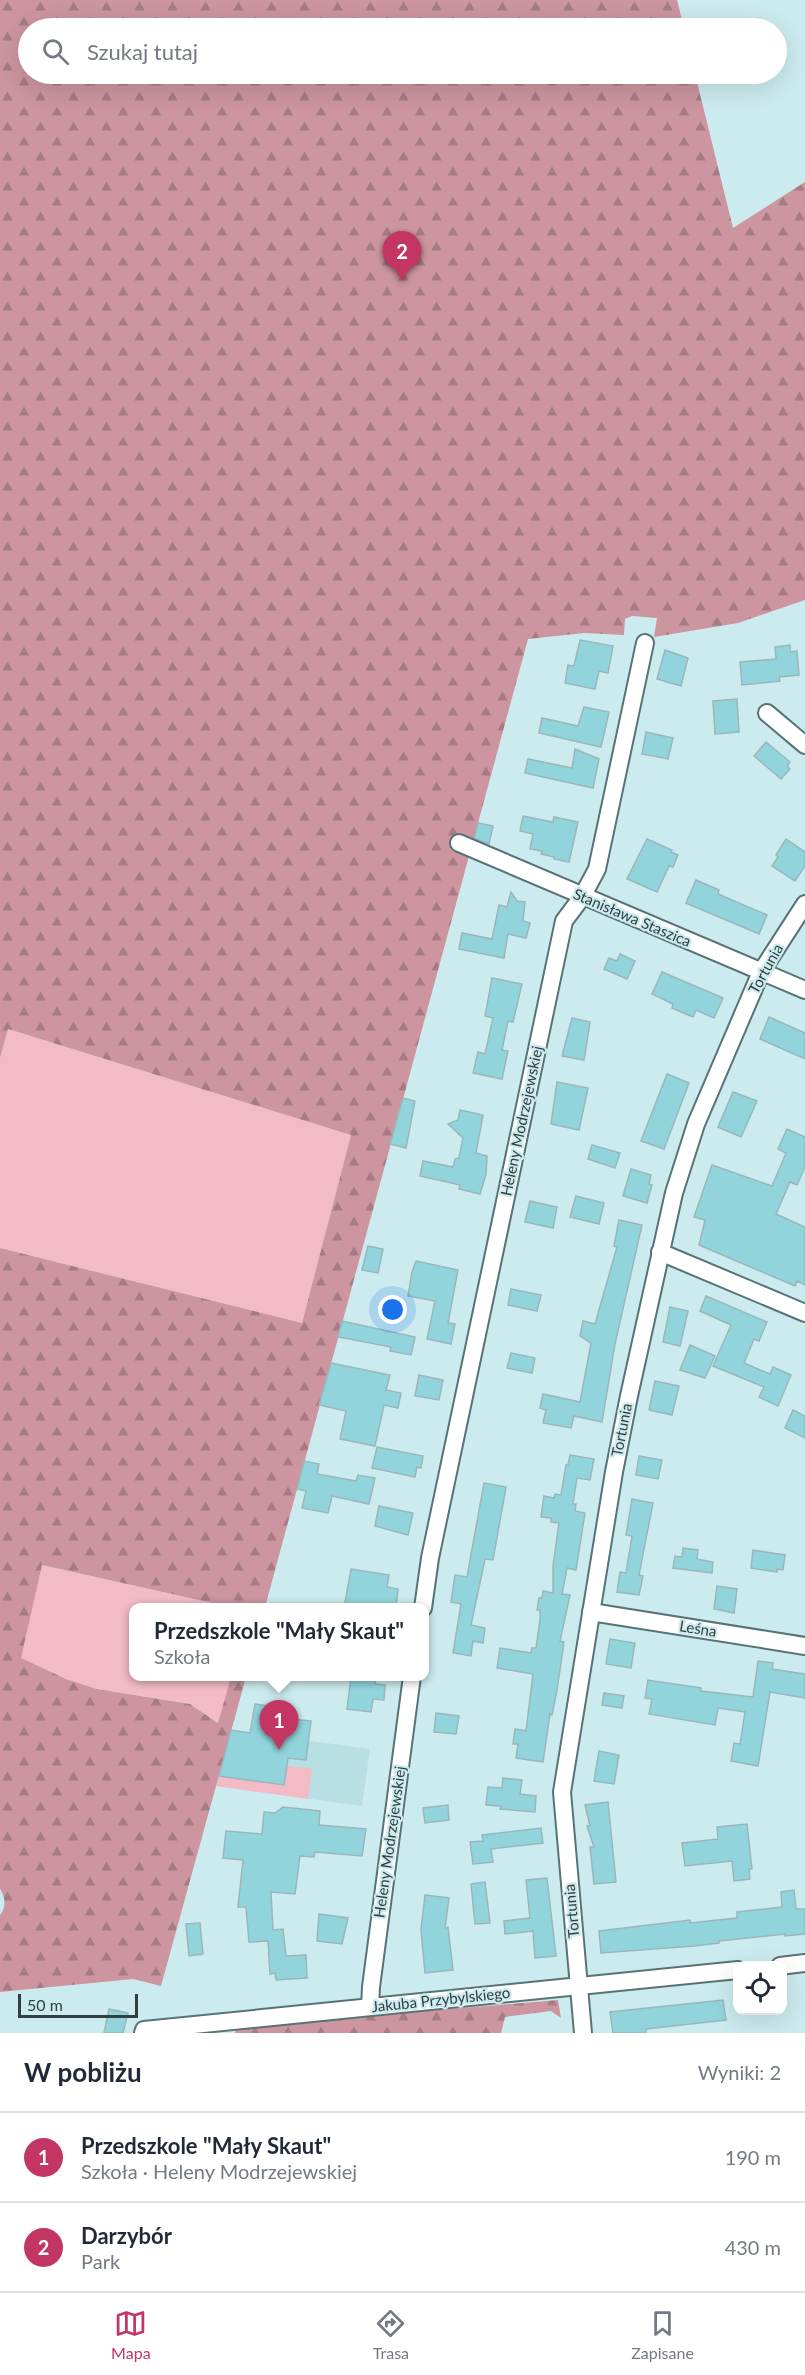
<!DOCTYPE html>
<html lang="pl">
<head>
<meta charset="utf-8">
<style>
  :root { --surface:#fff; --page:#f6f6f7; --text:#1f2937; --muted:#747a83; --line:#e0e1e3; --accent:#c33664 }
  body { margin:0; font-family:Lato,sans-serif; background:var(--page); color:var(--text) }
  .controls { position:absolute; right:18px; bottom:18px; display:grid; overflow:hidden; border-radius:12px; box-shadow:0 6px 24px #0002 }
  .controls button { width:54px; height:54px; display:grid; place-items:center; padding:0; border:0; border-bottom:2px solid var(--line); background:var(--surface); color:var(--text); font:30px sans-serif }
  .scale { position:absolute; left:18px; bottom:15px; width:120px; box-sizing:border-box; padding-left:6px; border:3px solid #323e3f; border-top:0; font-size:16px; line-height:21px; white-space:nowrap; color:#323e3f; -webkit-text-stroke:4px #ccebee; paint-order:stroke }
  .you { position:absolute; left:393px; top:1310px; width:21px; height:21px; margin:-15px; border:4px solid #fff; border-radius:50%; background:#1a73e8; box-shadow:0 0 0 9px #1a73e833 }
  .badge { display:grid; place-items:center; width:39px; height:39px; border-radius:50%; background:var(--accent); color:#fff; font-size:20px; font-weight:700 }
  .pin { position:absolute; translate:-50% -50px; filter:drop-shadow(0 2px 3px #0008) }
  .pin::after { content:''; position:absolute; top:32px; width:21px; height:18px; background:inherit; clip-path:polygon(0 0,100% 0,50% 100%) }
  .popup { position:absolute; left:129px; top:1603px; width:300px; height:78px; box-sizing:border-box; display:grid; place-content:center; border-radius:12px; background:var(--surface); filter:drop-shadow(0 2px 4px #0005); font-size:20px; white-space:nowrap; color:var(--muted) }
  .popup b { font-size:22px; color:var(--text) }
  .popup::after { content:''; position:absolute; left:50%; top:100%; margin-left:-12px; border:12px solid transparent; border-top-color:var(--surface) }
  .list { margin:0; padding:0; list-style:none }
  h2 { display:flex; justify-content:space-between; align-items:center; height:78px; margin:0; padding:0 24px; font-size:26px }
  h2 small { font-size:20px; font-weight:400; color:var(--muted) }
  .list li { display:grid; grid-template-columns:39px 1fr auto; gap:18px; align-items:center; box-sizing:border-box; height:90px; padding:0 24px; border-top:2px solid var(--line) }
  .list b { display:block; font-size:22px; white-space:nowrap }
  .list p { margin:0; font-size:20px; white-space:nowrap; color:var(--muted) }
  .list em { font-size:20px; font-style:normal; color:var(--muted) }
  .icon { flex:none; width:33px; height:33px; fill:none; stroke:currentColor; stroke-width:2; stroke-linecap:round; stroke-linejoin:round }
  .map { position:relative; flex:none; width:805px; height:2033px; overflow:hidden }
  .search { position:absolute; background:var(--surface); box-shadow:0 6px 24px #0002; left:18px; right:18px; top:18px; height:66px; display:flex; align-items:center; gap:15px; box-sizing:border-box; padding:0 21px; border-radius:33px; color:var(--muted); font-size:22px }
  .sheet { height:258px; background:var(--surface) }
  nav { display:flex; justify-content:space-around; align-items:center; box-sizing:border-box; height:84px; border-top:2px solid var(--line); background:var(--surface); font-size:16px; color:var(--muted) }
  nav a { display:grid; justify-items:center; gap:3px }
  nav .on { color:var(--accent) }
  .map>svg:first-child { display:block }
  .built { fill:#b7dfe4 }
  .green { fill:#f3bbc6 }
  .forest { fill:url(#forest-firs) }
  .building { fill:#92d4dc; stroke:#99b7ba; stroke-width:1.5 }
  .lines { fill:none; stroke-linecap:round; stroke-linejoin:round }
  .street-casing { stroke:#577376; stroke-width:20 }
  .street { stroke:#fff; stroke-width:16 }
  .labels { text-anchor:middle; stroke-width:4.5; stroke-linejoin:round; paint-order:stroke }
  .street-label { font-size:15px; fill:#323e3f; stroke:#ccebee }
</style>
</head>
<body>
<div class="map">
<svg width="805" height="2033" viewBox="0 0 805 2033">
  <defs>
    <pattern id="forest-firs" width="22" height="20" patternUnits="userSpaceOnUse" patternTransform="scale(1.5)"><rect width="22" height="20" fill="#cc95a0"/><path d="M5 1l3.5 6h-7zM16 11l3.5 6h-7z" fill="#a67b84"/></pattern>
  </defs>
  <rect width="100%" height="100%" fill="#ccebee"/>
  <polygon class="built" points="231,1730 370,1749 362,1806 216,1786"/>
  <g class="green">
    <polygon points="8,1029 351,1135 302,1323 0,1248 0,1058"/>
    <polygon points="42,1565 230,1607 134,1608 134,1676 231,1677 219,1723 190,1704 97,1689 66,1679 20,1658"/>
    <polygon points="287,1766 312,1769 308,1799 216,1786 219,1776 284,1785"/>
  </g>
  <g class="forest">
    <path d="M0 0H677L684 28H28V74H695L733 228 805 182V600L738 623 654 637 657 618 632 616 625 619 624 635 584 633 528 639 265 1607H230L42 1565 21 1658 66 1679 97 1689 190 1704 218 1723 231 1677H246L161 1986 133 1979 0 1992V1915C7 1906 5 1897 0 1889V1248L302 1323 351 1135 8 1029 0 1058Z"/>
    <polygon points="558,2000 561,2018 551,2011 505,2017 501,2033 235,2033 236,2027"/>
  </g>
  <g class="building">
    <polygon points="580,640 613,646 608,673 599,671 595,689 565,683 568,665 574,666"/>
    <polygon points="790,645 790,652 797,651 799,675 779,677 780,681 742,685 740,662 776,659 775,647"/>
    <polygon points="665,650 688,658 681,686 657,679"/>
    <polygon points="737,699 739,732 715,734 713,701"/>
    <polygon points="584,707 609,712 601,747 539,733 542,718 578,726"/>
    <polygon points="646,732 673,738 668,759 642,754"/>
    <polygon points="766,742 790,762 787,766 790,769 781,779 754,756"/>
    <polygon points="575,749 599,759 593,788 525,773 528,759 572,768"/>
    <polygon points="523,816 553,822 554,817 578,822 569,862 554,859 554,857 541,854 542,851 530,849 533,834 520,831"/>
    <polygon points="478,823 493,826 489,844 474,838"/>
    <polygon points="647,839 672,850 671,852 678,855 673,867 669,866 657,892 627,879"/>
    <polygon points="786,839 805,852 805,866 795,881 772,866 778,857 776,855"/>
    <polygon points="696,880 719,890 718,894 767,915 759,934 686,903"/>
    <polygon points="511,892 517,901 525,902 523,921 530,923 526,938 508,934 504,958 459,949 462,933 492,939 499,905 507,907"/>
    <polygon points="620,954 635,961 627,979 604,969 609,958 617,961"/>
    <polygon points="662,972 723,998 714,1018 696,1010 693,1017 672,1008 673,1004 652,994"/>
    <polygon points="492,978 522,984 513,1022 508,1021 502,1050 508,1051 502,1079 473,1073 478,1052 485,1054 493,1018 485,1016"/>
    <polygon points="769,1017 805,1033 805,1059 760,1039"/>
    <polygon points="572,1018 590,1022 584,1060 562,1056"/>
    <polygon points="667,1074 689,1083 664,1149 641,1141"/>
    <polygon points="557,1082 588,1088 579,1130 551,1124"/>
    <polygon points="733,1092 757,1101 741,1137 718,1127"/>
    <polygon points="403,1098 415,1101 406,1148 390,1144"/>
    <polygon points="460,1110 483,1115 476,1153 487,1156 486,1174 480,1194 459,1189 460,1185 420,1176 423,1161 453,1167 455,1159 459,1158 463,1138 448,1124 458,1120"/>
    <polygon points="787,1129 805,1137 805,1167 797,1185 790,1182 776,1214 805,1227 805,1285 797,1281 795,1286 699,1245 705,1220 694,1217 712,1165 772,1186 786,1153 778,1149"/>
    <polygon points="592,1145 620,1153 615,1168 588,1159"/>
    <polygon points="631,1169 651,1175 649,1184 652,1185 647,1203 623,1196"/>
    <polygon points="576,1196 604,1203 599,1224 570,1217"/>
    <polygon points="530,1201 557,1207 553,1228 525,1222"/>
    <polygon points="619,1220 642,1225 615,1344 602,1422 574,1416 571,1428 543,1423 546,1410 540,1408 543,1394 580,1402 591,1343 580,1336 583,1321 595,1324 617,1247 614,1246"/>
    <polygon points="368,1246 383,1249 378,1273 362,1270"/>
    <polygon points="416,1261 458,1270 448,1323 455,1324 451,1344 427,1339 435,1301 408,1296 412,1272"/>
    <polygon points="511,1289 541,1295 537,1311 508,1305"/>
    <polygon points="706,1296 767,1322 759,1341 754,1339 744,1363 770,1374 773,1367 791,1375 778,1406 759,1397 764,1387 713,1366 731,1325 700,1311"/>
    <polygon points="670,1307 688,1311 680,1346 663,1342"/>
    <polygon points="342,1321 415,1337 411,1355 390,1351 391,1347 338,1337"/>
    <polygon points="690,1345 715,1356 705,1378 680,1370"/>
    <polygon points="511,1353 535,1358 532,1373 507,1368"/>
    <polygon points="331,1363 390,1375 386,1390 401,1393 398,1408 384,1405 375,1446 340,1439 346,1411 319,1405"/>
    <polygon points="419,1375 443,1380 439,1400 415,1396"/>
    <polygon points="655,1381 679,1386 672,1415 649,1410"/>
    <polygon points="793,1410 805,1416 805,1438 785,1428"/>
    <polygon points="377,1447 423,1456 421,1468 417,1467 415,1477 372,1468"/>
    <polygon points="570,1455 594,1459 590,1480 577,1478 573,1504 576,1504 575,1511 585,1513 576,1570 567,1568 562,1594 570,1595 560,1641 564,1642 557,1690 552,1715 550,1714 543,1762 516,1758 518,1744 513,1744 515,1729 526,1731 533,1674 497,1668 500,1648 531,1653 532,1648 536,1648 540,1620 540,1610 537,1610 539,1598 542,1598 543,1591 553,1593 553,1566 559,1523 551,1522 551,1518 541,1517 544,1496 554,1498 555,1494 561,1495 566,1465 568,1465"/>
    <polygon points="639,1456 662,1460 658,1479 636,1475"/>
    <polygon points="304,1461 319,1464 317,1474 356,1481 358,1475 375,1478 369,1504 332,1496 328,1513 302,1508 306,1491 297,1489"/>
    <polygon points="484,1483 506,1487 493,1560 485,1559 471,1625 485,1628 483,1643 473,1641 471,1656 453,1653 461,1604 451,1602 455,1575 467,1577"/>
    <polygon points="632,1499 653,1503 639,1575 643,1576 639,1595 617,1592 620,1572 626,1573 632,1536 626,1535"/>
    <polygon points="379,1506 413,1513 408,1535 375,1526"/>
    <polygon points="683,1548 698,1550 697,1559 713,1562 712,1573 673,1568 675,1556 682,1557"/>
    <polygon points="753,1550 785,1555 783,1570 777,1569 777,1572 751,1568"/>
    <polygon points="351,1569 389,1575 387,1587 398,1589 396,1608 344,1608"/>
    <polygon points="717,1586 737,1589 734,1613 714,1609"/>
    <polygon points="610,1639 635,1643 631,1668 606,1664"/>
    <polygon points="758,1661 773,1663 772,1669 805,1674 805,1698 770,1692 758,1766 731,1761 734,1743 740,1744 745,1712 718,1708 715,1725 649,1714 652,1699 645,1698 648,1680 701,1688 701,1691 753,1697"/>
    <polygon points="351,1677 376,1677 375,1684 385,1685 384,1700 373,1699 371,1712 347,1709"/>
    <polygon points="604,1693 624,1696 622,1708 602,1705"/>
    <polygon points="255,1704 290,1709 289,1719 311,1721 306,1760 288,1758 284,1785 219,1776 231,1730 250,1733"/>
    <polygon points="436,1713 459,1716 456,1734 434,1732"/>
    <polygon points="599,1751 619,1755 614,1784 594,1781"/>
    <polygon points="503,1778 522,1780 520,1794 536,1796 535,1812 500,1809 501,1806 486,1805 488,1787 502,1788"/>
    <polygon points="608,1802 616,1882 594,1884 590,1847 594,1847 587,1826 590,1826 585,1805"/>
    <polygon points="448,1805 449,1820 425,1823 423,1808"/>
    <polygon points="283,1807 320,1811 319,1825 366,1829 362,1856 315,1852 314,1857 300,1856 295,1894 271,1892 273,1930 283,1929 286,1956 306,1955 307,1978 276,1980 275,1973 270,1974 268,1941 249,1942 246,1907 238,1907 243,1860 223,1858 226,1831 262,1834 264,1812 275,1813"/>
    <polygon points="747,1824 752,1869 749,1869 750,1879 734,1881 732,1861 685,1866 682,1843 718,1839 717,1827"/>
    <polygon points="541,1828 543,1843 491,1849 493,1862 473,1864 470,1842 483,1841 482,1835"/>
    <polygon points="547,1878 556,1956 535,1958 533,1931 505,1934 504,1921 530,1918 526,1880"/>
    <polygon points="485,1882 490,1923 475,1924 471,1884"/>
    <polygon points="794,1890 796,1909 805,1909 805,1934 785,1936 785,1934 719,1941 719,1943 694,1946 601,1953 599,1931 690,1920 690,1923 737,1918 737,1912 782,1907 781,1892"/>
    <polygon points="425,1895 449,1898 445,1928 448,1927 453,1970 425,1973 421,1930"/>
    <polygon points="319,1914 348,1918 342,1944 317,1941"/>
    <polygon points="200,1923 203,1954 189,1956 186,1924"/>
    <polygon points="723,2000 726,2020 646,2029 646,2033 613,2033 610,2012"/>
    <polygon points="109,2009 128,2013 123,2033 104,2033"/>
  </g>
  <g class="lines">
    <defs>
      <g id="street">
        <polyline points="767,713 805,745"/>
        <polyline points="459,843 805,990"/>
        <polyline points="660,1252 805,1313"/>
        <polyline points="423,1608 430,1558 564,921 582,897 597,869 645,643"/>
        <polyline points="591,1612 805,1646"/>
        <polyline points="780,1966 805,1963"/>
        <polyline points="370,2007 371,1987 412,1676"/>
        <polyline points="143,2033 144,2030 738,1970"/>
        <polyline points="583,2033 562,1792 614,1472 629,1396 674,1193 696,1124 761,972 805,904"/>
      </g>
    </defs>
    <use href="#street" class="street-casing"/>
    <use href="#street" class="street"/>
  </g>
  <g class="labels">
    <g class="street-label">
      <text transform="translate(632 918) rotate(23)" y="5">Stanisława Staszica</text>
      <text transform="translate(766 969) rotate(-61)" y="5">Tortunia</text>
      <text transform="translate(522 1121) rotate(-78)" y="5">Heleny Modrzejewskiej</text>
      <text transform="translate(622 1430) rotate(-79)" y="5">Tortunia</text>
      <text transform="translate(698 1629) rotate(9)" y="5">Leśna</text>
      <text transform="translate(390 1842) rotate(-82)" y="5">Heleny Modrzejewskiej</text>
      <text transform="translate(572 1911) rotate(-95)" y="5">Tortunia</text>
      <text transform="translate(441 2000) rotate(-6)" y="5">Jakuba Przybylskiego</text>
    </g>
  </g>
</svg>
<div class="controls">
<button><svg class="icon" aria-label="locate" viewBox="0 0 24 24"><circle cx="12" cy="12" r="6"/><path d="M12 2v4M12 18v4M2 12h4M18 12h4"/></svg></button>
</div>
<div class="scale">50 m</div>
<div class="you"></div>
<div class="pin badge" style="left:279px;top:1750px">1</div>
<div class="popup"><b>Przedszkole &quot;Mały Skaut&quot;</b>Szkoła</div>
<div class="pin badge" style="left:402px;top:281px">2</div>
<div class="search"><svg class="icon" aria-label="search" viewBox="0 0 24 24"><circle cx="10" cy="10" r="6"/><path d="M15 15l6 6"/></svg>Szukaj tutaj</div>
</div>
<section class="sheet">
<h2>W pobliżu<small>Wyniki: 2</small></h2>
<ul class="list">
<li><span class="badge">1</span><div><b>Przedszkole &quot;Mały Skaut&quot;</b><p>Szkoła · Heleny Modrzejewskiej</p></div><em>190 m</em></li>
<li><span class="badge">2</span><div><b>Darzybór</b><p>Park</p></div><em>430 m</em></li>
</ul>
</section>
<nav>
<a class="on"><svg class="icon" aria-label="map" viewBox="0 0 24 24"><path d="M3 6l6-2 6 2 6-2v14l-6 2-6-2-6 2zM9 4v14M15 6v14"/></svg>Mapa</a>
<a><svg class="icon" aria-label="directions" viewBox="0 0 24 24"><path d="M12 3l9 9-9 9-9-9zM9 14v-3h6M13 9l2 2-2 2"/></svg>Trasa</a>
<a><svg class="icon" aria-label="saved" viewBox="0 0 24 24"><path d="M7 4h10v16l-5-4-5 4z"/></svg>Zapisane</a>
</nav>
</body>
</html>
